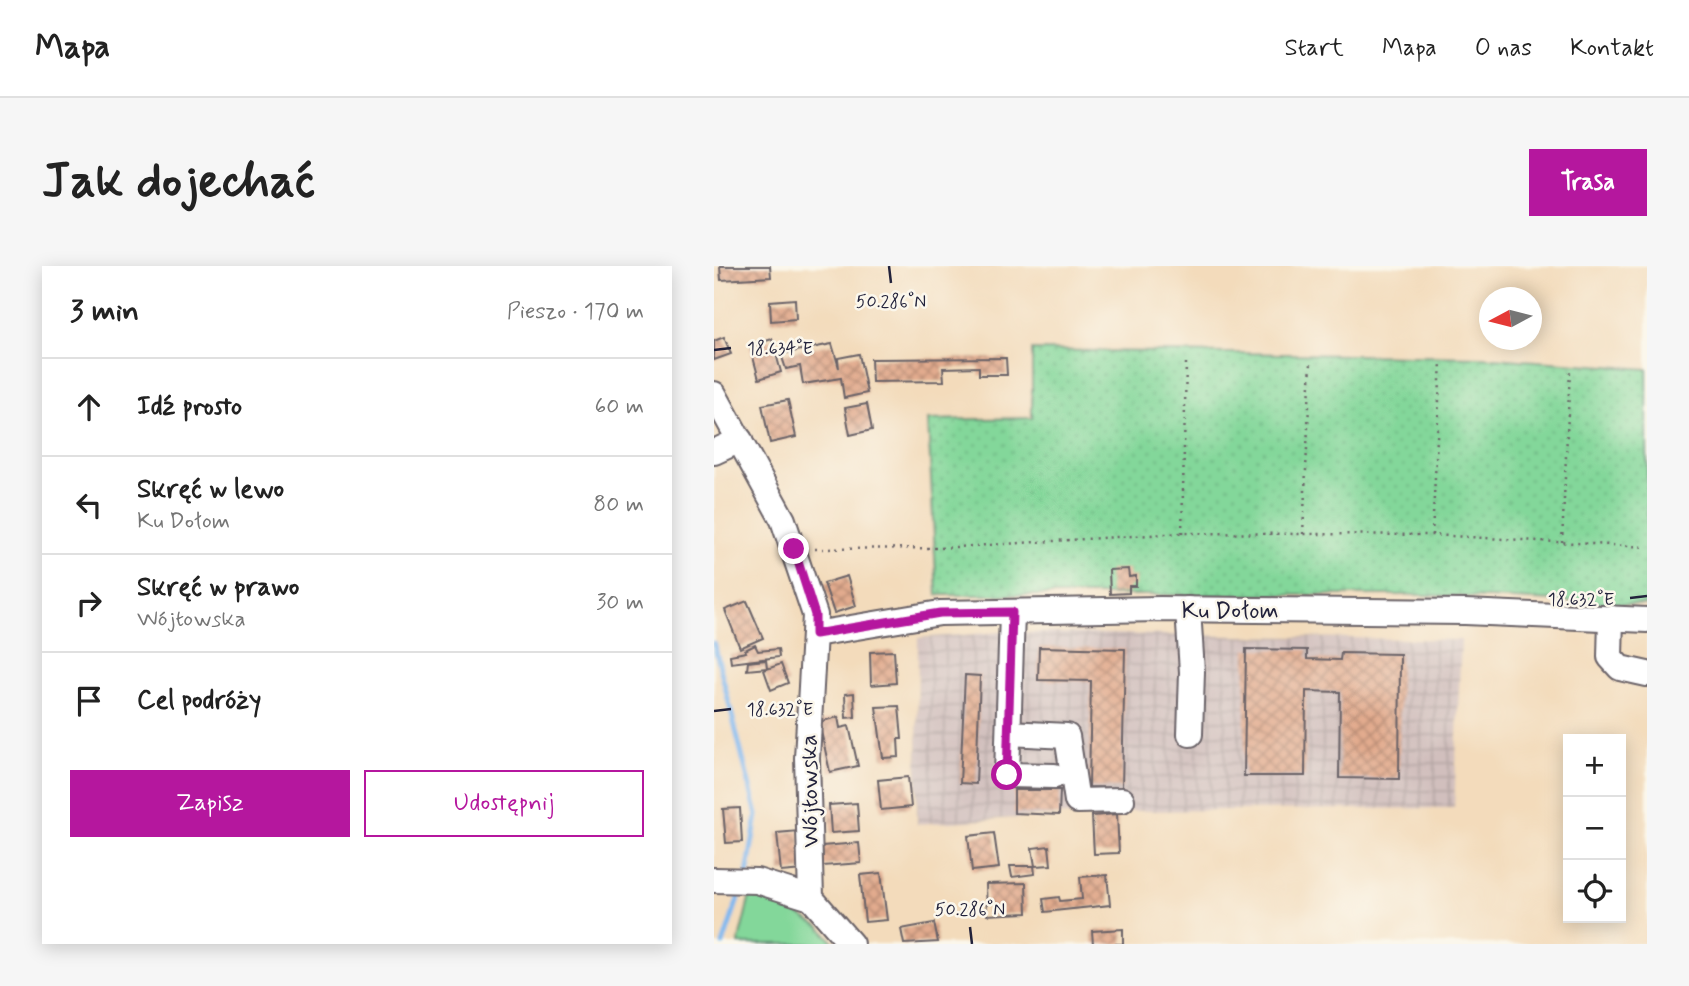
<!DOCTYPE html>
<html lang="pl">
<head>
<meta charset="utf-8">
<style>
  :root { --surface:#fff; --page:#f6f6f6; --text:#222; --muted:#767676; --line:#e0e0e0; --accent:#b5179e }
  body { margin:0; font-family:Mynerve,sans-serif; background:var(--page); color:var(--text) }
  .controls { position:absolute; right:21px; bottom:21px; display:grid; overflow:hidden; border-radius:0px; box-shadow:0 4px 18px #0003 }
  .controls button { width:63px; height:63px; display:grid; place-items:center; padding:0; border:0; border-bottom:2px solid var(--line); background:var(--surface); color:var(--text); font:35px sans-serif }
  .compass { position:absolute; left:765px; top:21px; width:63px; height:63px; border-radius:50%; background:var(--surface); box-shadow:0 4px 18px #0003; rotate:263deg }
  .stop { position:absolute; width:21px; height:21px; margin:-16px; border:5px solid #b5179e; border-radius:50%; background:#fff }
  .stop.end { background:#b5179e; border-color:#fff; box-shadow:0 2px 7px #0008 }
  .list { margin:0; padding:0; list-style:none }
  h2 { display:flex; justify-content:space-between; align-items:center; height:91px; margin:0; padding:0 28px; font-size:30px }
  h2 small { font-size:23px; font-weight:400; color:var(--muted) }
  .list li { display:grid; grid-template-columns:46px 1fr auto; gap:21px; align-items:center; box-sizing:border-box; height:98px; padding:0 28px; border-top:2px solid var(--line) }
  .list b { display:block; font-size:26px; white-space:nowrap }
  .list p { margin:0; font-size:23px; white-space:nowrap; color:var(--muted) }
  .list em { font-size:23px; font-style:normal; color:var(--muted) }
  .actions { display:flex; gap:14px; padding:21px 28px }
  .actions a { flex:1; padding:16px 0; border:2px solid var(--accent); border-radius:0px; text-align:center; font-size:24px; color:var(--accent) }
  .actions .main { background:var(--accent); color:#fff }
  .icon { flex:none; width:38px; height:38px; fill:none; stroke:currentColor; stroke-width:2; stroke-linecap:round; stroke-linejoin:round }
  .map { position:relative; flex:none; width:933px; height:678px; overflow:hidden; border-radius:0px }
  header { display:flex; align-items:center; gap:42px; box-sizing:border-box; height:98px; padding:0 35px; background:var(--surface); border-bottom:2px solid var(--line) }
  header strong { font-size:33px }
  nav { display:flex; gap:38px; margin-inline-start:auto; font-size:24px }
  .intro { display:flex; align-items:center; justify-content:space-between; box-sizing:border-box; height:168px; padding:0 42px }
  h1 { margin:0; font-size:49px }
  .button { padding:18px 32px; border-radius:0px; background:var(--accent); color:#fff; font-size:24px; font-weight:700 }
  main { display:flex; gap:42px; padding:0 42px }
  aside { flex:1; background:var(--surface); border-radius:0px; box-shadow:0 4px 18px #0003 }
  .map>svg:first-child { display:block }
  .industrial { fill:url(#industrial-grid) }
  .grass { fill:#83d79a; stroke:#527c6a; stroke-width:2 }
  .garden { fill:url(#garden-dots); stroke:#527c6a; stroke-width:2 }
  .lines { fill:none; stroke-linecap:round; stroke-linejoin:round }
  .stream { stroke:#7fb7ef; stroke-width:5 }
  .building { fill:url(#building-cross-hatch) }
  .minor-casing { stroke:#6b6368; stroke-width:28 }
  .path { stroke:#6b6368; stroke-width:2.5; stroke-dasharray:2 5; stroke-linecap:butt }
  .minor { stroke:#fff; stroke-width:24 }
  .route { stroke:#b5179e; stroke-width:9 }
  .ticks { fill:none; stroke:#22223b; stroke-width:2.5 }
  .labels { text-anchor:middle; stroke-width:5; stroke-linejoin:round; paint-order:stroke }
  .street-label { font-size:24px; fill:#22223b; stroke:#fbf7ec }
  .ticks-label { font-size:18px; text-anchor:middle; fill:#22223b; stroke:#fbf7ec; stroke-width:5; stroke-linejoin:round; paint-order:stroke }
</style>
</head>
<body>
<header>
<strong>Mapa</strong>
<nav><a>Start</a><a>Mapa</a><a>O nas</a><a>Kontakt</a></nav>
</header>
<div class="intro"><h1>Jak dojechać</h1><a class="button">Trasa</a></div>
<main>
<aside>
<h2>3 min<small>Pieszo · 170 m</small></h2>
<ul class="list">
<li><svg class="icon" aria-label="ahead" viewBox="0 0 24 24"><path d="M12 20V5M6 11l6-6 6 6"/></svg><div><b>Idź prosto</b></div><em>60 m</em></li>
<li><svg class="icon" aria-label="left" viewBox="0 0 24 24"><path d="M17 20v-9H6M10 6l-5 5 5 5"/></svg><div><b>Skręć w lewo</b><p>Ku Dołom</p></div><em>80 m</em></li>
<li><svg class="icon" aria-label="right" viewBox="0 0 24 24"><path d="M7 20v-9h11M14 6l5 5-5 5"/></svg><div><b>Skręć w prawo</b><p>Wójtowska</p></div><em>30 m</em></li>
<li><svg class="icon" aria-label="arrive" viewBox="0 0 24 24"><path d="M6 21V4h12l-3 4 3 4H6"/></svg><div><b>Cel podróży</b></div></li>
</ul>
<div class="actions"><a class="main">Zapisz</a><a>Udostępnij</a></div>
</aside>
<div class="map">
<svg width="933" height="678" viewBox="0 0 933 678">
  <defs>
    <pattern id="industrial-grid" width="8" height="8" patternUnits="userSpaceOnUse" patternTransform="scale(1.75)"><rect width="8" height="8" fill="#d1bfbd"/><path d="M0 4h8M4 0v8" fill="none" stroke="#b3a4a3"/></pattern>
    <pattern id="garden-dots" width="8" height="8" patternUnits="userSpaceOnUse" patternTransform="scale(1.75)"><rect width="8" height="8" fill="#83d79a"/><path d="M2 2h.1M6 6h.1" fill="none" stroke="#71b886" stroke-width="1.8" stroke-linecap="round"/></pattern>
    <pattern id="building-cross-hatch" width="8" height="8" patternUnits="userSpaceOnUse" patternTransform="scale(1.75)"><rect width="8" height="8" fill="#e2ab8e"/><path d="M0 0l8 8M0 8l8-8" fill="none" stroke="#b78b75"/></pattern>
  </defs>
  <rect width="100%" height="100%" fill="#fbf7ec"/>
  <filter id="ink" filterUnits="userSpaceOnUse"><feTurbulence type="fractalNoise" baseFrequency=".0143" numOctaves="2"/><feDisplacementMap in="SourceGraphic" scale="14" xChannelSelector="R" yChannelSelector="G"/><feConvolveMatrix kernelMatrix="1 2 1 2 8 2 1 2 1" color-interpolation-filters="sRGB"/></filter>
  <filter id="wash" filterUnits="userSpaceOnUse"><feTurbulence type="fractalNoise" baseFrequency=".00686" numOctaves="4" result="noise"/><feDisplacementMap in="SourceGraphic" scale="28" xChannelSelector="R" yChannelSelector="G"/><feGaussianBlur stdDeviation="1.57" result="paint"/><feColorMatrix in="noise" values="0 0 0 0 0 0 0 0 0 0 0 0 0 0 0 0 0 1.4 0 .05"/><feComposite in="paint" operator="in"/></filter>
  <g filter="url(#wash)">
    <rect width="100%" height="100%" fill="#f3dbbb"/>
    <polygon class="industrial" points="287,366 747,374 740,542 417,545 203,558 204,372"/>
    <polygon class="grass" points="38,622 106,661 121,678 24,678"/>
    <polygon class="garden" points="318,84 766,91 933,103 933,339 709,329 223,329 214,154 318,152"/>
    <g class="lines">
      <g class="stream">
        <polyline points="0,377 43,549 33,609"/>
        <polyline points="9,678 28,621"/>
      </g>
    </g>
    <g id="blocks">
      <g class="building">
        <polygon points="6,0 56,0 57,11 7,14"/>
        <polygon points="81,33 82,53 57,55 56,35"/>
        <polygon points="10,71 17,88 0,94 0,75"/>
        <polygon points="58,73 67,106 45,113 36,80"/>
        <polygon points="118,78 125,102 124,92 145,88 153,127 130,132 127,112 89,118 86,100 72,103 67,88"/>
        <polygon points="292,92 293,109 265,109 265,101 229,102 230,115 158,116 157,93"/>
        <polygon points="74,134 82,171 56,177 48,139"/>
        <polygon points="153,138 158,164 136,169 131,142"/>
        <polygon points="414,303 415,311 422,310 422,320 415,320 415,327 396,328 395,304"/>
        <polygon points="133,310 142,340 120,347 110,317"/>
        <polygon points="33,335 49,372 26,382 11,344"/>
        <polygon points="41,379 44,385 64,383 65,391 17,397 16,389 32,386 31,384"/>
        <polygon points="325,381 411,383 408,522 375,521 377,415 324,414"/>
        <polygon points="532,383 593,384 593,393 626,394 627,387 686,388 685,513 625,512 626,426 592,425 591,510 530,510"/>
        <polygon points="180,385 182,417 157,419 156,386"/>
        <polygon points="52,394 53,402 33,404 34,396"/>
        <polygon points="67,398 74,417 57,424 50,404"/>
        <polygon points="251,409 266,410 262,518 246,517"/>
        <polygon points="140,427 141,451 132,452 131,428"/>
        <polygon points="185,440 188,473 184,473 185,491 169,492 162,441"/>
        <polygon points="124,451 126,462 135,460 144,500 116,506 105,456"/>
        <polygon points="194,511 197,541 167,544 164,514"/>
        <polygon points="300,524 346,524 345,549 300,547"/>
        <polygon points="143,537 145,565 117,567 115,539"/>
        <polygon points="26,542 28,576 12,577 9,543"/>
        <polygon points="403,548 405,587 380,588 378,550"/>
        <polygon points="85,565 89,604 67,606 63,567"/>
        <polygon points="280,567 285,602 258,605 254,570"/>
        <polygon points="145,577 147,597 109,600 108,580"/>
        <polygon points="335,580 337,599 321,600 318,582"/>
        <polygon points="296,600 320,600 321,608 298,611"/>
        <polygon points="167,607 173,654 151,656 146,609"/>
        <polygon points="393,609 396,639 331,646 329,633 345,631 346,635 368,633 366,611"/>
        <polygon points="312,617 313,647 273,649 272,618"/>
        <polygon points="220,657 224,676 190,678 187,663"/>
        <polygon points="409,663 409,678 379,678 378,665"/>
      </g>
    </g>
  </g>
  <g filter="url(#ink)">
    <use href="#blocks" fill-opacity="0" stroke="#6b6368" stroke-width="2"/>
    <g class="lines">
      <defs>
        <g id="minor">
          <polyline points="0,128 69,254 101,349 93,492 97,632 137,678"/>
          <polyline points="0,186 26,174"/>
          <polyline points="474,343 478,406 476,468"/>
          <polyline points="298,346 293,509 340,510"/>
          <polyline points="897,352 896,391 906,402 933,408"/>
          <polyline points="101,368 226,347 446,343 751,346 933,354"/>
          <polyline points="295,467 353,470 363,535 408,534"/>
          <polyline points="0,614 43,615 97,632"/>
        </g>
      </defs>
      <use href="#minor" class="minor-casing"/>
      <g class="path">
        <polyline points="468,267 472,97"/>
        <polyline points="589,268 597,96"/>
        <polyline points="718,269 727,95"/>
        <polyline points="848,276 856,104"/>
        <polyline points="101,283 226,282 468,267 718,269 933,281"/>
      </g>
      <use href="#minor" class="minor"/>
    </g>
  </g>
  <g class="lines" filter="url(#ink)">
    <polyline class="route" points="80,283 101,349 101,368 226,347 298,346 293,509"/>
  </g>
  <path class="ticks" d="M175 0 177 17M0 84 17 82M916 332 933 330M0 445 17 443M256 661 258 678"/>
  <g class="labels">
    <g class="street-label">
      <text x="516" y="352">Ku Dołom</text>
      <text transform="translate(95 525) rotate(-91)" y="8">Wójtowska</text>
    </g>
  </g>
  <g class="ticks-label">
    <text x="177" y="41">50.286°N</text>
    <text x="66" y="88">18.634°E</text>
    <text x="867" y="339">18.632°E</text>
    <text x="66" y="449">18.632°E</text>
    <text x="256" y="649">50.286°N</text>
  </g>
</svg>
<div class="controls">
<button>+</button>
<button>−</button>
<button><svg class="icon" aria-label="locate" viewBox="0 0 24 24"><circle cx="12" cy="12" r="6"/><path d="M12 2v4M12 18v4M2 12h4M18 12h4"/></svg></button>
</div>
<svg class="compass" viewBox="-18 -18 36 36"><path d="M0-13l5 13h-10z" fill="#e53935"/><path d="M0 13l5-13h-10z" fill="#767676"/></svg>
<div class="stop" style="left:293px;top:509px"></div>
<div class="stop end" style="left:80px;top:283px"></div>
</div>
</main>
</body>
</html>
